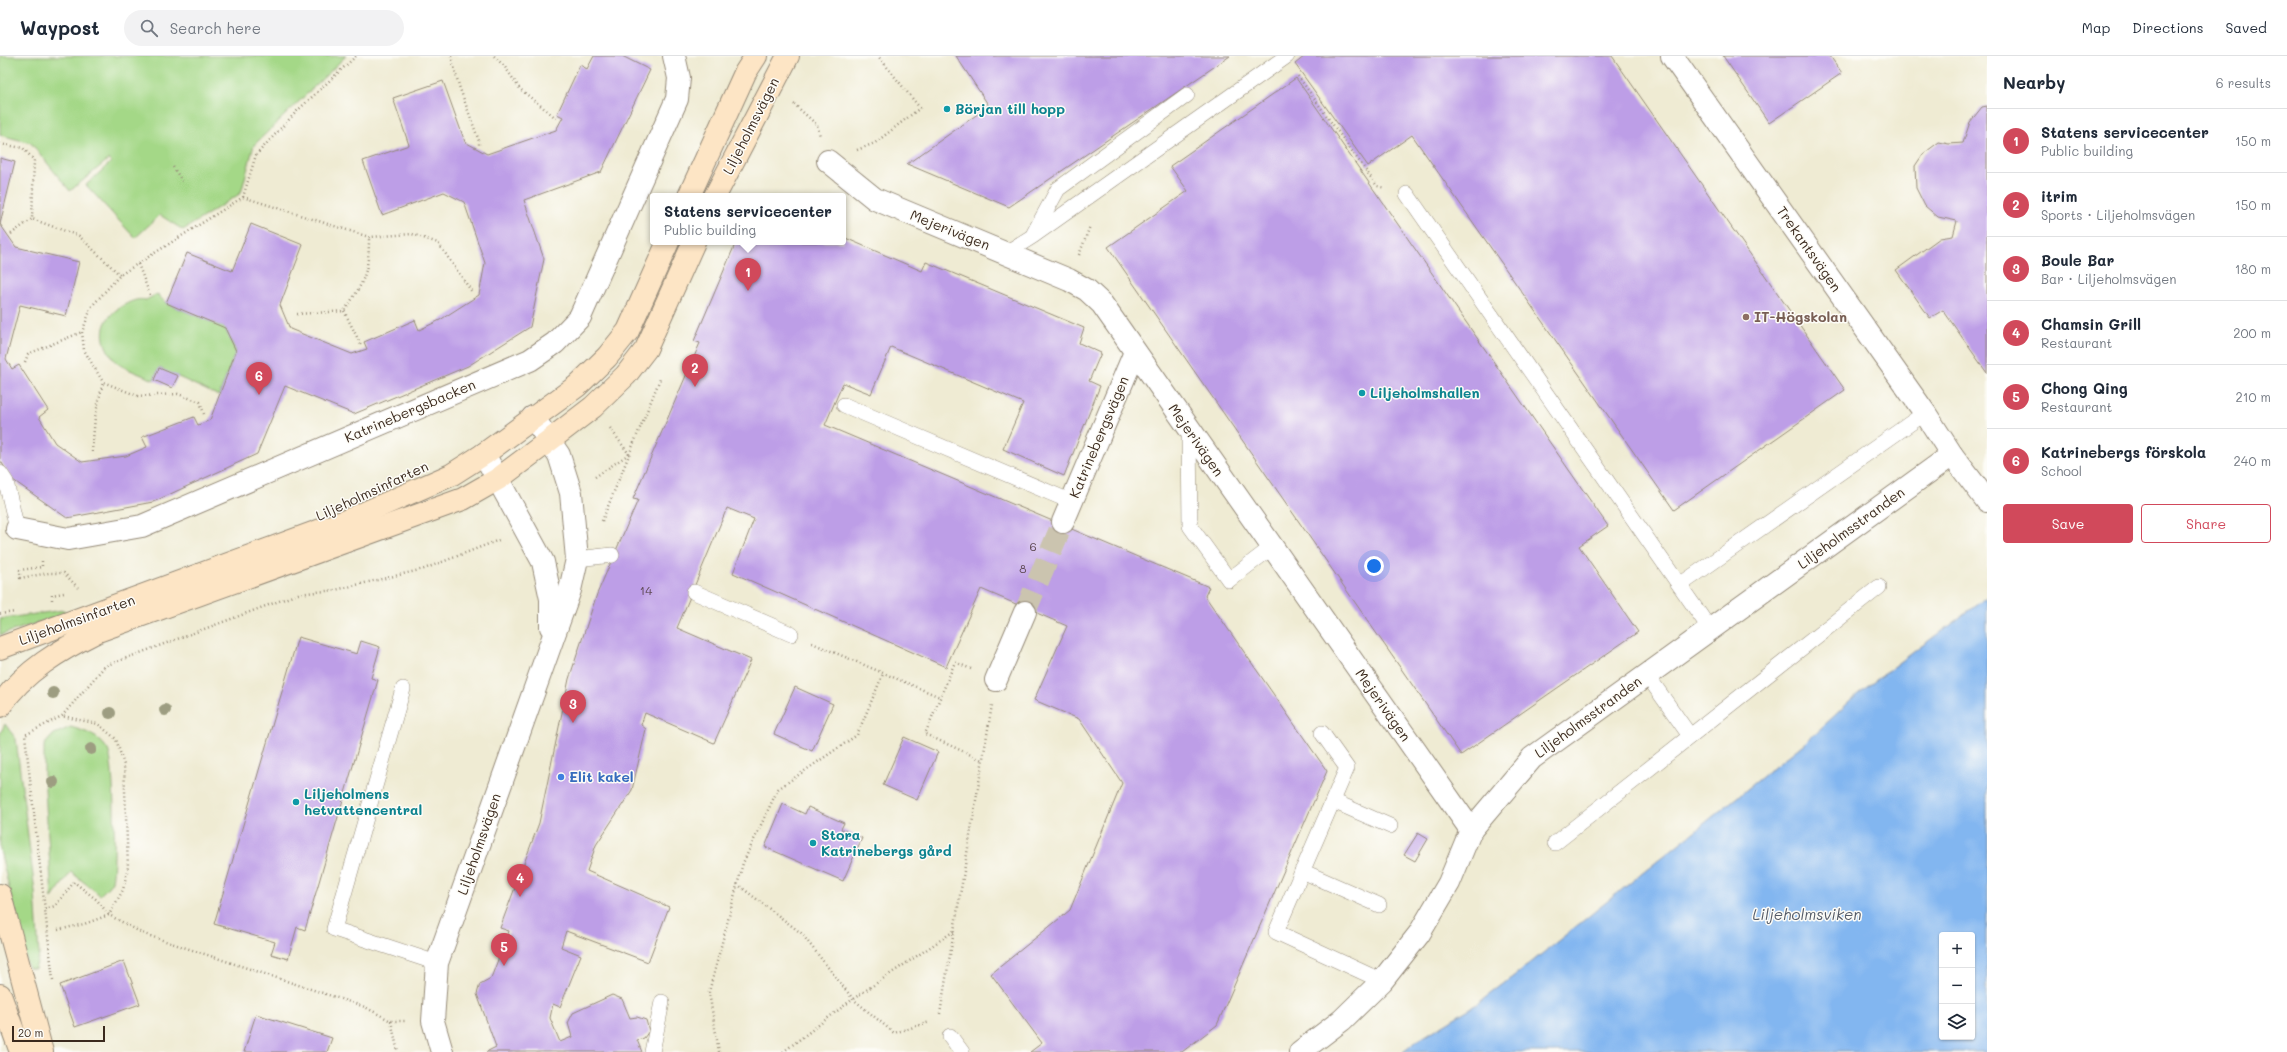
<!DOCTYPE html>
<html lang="en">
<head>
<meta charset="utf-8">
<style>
  :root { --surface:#fff; --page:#f2f2f3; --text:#1f2937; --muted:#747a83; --line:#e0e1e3; --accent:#d1495b }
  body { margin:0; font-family:Mali,sans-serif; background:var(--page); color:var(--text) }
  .controls { position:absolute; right:12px; bottom:12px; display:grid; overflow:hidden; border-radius:4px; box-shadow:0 1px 3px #0004 }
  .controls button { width:36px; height:36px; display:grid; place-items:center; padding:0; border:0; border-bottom:1px solid var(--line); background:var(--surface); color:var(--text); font:20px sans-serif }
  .scale { position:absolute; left:12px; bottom:10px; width:93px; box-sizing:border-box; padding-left:4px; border:2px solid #3b2a1e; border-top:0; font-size:11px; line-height:14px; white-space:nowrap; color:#3b2a1e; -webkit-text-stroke:3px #fdfcf7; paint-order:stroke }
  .you { position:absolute; left:1374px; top:510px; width:14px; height:14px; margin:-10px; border:3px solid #fff; border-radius:50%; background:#1a73e8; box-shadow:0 0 0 6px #1a73e833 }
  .badge { display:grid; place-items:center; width:26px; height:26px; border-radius:50%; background:var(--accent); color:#fff; font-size:13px; font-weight:700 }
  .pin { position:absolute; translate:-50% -33px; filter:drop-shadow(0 1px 2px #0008) }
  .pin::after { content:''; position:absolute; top:21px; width:14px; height:12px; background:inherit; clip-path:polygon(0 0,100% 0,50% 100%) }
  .popup { position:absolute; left:650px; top:137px; width:196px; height:52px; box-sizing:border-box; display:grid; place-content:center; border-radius:4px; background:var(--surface); filter:drop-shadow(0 1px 3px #0005); font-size:13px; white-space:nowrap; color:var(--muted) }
  .popup b { font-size:15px; color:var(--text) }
  .popup::after { content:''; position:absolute; left:50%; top:100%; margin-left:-8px; border:8px solid transparent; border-top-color:var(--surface) }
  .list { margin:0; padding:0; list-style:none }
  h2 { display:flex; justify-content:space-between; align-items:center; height:52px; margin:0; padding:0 16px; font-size:17px }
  h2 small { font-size:13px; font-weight:400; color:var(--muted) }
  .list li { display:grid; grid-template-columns:26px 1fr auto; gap:12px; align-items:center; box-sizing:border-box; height:64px; padding:0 16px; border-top:1px solid var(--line) }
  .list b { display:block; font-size:15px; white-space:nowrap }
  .list p { margin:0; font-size:13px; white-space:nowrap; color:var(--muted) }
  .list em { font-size:13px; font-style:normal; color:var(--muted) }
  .actions { display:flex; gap:8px; padding:12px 16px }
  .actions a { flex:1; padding:9px 0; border:1px solid var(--accent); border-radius:4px; text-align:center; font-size:14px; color:var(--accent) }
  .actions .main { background:var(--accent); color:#fff }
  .icon { flex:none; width:22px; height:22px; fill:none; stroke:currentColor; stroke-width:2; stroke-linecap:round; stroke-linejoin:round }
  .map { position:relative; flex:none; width:1987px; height:996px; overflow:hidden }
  header { display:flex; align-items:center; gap:24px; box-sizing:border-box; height:56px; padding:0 20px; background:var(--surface); border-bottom:1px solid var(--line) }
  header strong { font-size:19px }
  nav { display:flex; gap:22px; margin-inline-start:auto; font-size:14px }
  .search { width:280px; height:36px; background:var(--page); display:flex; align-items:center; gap:10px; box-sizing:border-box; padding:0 14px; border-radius:22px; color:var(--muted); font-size:15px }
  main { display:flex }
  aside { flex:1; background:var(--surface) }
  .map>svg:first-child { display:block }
  .green { fill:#a4d887; stroke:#708152 }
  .water { fill:#82b6f0; stroke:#5e7087; fill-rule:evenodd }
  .building { fill:#bd9ee7 }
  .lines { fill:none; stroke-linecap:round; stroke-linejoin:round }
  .street-tunnel { stroke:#cbc4af; stroke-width:22; stroke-dasharray:22 11; stroke-linecap:butt }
  .lane-casing { stroke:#958a78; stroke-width:16 }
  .street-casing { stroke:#958a78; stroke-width:24 }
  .secondary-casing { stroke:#958a78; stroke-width:24 }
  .path { stroke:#958a78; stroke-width:2.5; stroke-dasharray:1 3; stroke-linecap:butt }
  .lane { stroke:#fff; stroke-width:15 }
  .street { stroke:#fff; stroke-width:22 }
  .secondary { stroke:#fde5c5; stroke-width:22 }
  .tree { fill:#9d9d81 }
  .culture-dot { fill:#0f9aa8; stroke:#fdfcf7; stroke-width:1.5 }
  .education-dot { fill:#8d6e63; stroke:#fdfcf7; stroke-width:1.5 }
  .shop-dot { fill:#3f7fe0; stroke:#fdfcf7; stroke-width:1.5 }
  .labels { text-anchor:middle; stroke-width:3; stroke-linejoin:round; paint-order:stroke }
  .number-label { font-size:12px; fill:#5c4750 }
  .culture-label { font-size:14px; font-weight:bold; fill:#0d838f; stroke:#fdfcf7; text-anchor:start }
  .street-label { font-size:14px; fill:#3b2a1e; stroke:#fdfcf7 }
  .education-label { font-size:14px; font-weight:bold; fill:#785e54; stroke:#fdfcf7; text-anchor:start }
  .shop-label { font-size:14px; font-weight:bold; fill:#366cbe; stroke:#fdfcf7; text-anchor:start }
  .water-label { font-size:15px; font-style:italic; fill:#545b68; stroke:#fdfcf7 }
</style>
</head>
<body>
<header>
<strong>Waypost</strong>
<div class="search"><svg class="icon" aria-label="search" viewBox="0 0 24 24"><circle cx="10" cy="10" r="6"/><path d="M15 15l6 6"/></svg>Search here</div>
<nav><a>Map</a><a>Directions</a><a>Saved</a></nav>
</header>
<main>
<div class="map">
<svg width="1987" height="996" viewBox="0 0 1987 996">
  <rect width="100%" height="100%" fill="#fdfcf7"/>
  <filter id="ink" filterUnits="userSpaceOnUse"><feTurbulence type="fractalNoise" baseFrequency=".025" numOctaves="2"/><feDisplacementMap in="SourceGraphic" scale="8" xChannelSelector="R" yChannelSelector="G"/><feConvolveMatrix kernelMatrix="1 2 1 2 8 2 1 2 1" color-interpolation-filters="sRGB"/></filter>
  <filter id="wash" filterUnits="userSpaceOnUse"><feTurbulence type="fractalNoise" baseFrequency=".012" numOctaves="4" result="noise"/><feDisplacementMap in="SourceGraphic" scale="16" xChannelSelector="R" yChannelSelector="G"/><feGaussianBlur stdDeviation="0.9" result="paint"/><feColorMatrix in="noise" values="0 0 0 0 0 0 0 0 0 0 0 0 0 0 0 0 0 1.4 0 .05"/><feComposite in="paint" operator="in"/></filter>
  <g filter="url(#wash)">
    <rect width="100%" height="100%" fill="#efebd3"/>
    <g class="green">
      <polygon points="0,0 346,0 254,89 241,137 183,174 160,159 135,182 86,129 111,106 109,103 70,135 31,87 0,79"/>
      <path d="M157 238 166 247 225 272 236 295 219 340 159 312 154 324C145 320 120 311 115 305 98 284 99 264 122 250 130 246 136 242 146 244Z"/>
      <polygon points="64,554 65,558 0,579 0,563"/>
      <polygon points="5,668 16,683 35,836 39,899 35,913 28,912 0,794 0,678"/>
      <path d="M71 671C87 676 98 679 108 694 115 706 116 810 112 825 110 830 104 835 100 839L71 816 52 842 44 718V689L54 678Z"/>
    </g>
    <path class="water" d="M1987 541V996H1403L1417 985 1477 948 1528 909 1807 685 1859 637ZM1942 879H1972V981H1942Z"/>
    <g id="blocks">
      <g class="building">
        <polygon points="594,0 622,0 650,14 601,116 524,144 544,203 530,271 468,310 354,358 285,330 257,398 153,446 67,462 13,424 0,404 0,102 15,106 0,168 16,191 79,206 66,260 20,249 6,303 12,313 19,309 48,354 39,361 55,387 82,406 126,400 147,391 142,381 194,361 198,369 210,364 236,295 225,272 166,247 187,197 232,215 251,168 303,189 280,249 290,273 352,298 367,293 364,286 415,264 419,274 440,264 479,239 485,207 464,146 444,136 382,159 363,105 409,89 393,42 443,25 465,86 487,98 556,74 563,61 557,58 580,9 587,13"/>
        <polygon points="956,0 1230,0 1009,151 907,108 989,50"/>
        <polygon points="1305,0 1612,0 1845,334 1674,454 1412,79 1368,110 1295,8"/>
        <polygon points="1723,0 1830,0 1842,17 1769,67"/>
        <polygon points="1296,22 1608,470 1579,490 1638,576 1461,699 1108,191 1188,135 1170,110"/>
        <polygon points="1987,50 1987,317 1943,254 1930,262 1896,214 1940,182 1953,180 1957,165 1938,161 1925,150 1916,132 1915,110 1923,98 1939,86 1949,88 1963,87 1970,66 1982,51"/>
        <polygon points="843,181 922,215 926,206 1084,272 1079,287 1101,297 1089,325 1100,330 1064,420 1003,393 1023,347 891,291 871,338 843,327 825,369 1209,531 1205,540 1327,715 1217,969 1182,996 1030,996 1042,987 991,918 1070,854 1122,727 1079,663 1034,644 1067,570 981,533 946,611 733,517 754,463 727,452 677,572 751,604 714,687 645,657 641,669 646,673 632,734 596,789 587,815 669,851 648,906 566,875 561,891 581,899 560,951 553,948 550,962 560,986 572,981 568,967 573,957 612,939 622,943 630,962 637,961 646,964 649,975 644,982 637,984 642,996 486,996 496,991 477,938 480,928 491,922 509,875 500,872 539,767 569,623 597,538 638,444 633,443 700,287 694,285 736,186 843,186"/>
        <polygon points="159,312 178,320 172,332 154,324"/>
        <polygon points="298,581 357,598 361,585 380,591 371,622 378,624 305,874 297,871 288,903 271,898 275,886 214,868"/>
        <polygon points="795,631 833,648 812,695 774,678"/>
        <polygon points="904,681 938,696 917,744 883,729"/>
        <polygon points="783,748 805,758 808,751 844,767 841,773 862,782 843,825 765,791"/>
        <polygon points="1418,777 1428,783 1415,805 1404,799"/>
        <polygon points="124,905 140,948 75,971 60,929"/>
        <polygon points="256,958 332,982 327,996 244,996"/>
      </g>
    </g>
  </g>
  <g filter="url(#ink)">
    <use href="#blocks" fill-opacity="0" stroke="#958a78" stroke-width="1"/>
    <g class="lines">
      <polyline class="street-tunnel" points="1025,556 1063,466"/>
      <defs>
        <g id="lane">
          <polyline points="1407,138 1710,573"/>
          <polyline points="1034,177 1058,133 1187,39"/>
          <polyline points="1006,197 1033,180 1287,0"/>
          <polyline points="844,349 1072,446"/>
          <polyline points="1189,373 1190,470 1229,524 1272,491"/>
          <polyline points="0,417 6,426 17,473"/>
          <polyline points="577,503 612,499"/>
          <polyline points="1680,529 1925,357"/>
          <polyline points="694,536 791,578"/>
          <polyline points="1647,619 1690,680"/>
          <polyline points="403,633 334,873 437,907"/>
          <polyline points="1322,677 1347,712 1276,876 1382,925"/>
          <polyline points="1333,745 1390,770"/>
          <polyline points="1555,787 1879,531"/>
          <polyline points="1302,815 1379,849"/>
          <polyline points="950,980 962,996"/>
          <polyline points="652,996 662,946"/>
        </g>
        <g id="street">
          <polyline points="1672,0 1925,357 1952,399 1987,445"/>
          <polyline points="828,105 875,143 1069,224 1087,234 1102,248 1471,774"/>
          <polyline points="484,398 543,506 551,543 551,571"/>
          <polyline points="1063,466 1135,296"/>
          <polyline points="17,473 68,483 142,470 530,304 555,287 580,261 677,43 679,22 674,0"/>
          <polyline points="996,624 1025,556"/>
          <polyline points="442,996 433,965 437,907 570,534 577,503 571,437 559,399 533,361"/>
          <polyline points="1300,996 1342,964 1382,925 1419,878 1449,827 1471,774 1532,702 1952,399"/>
        </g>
        <g id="secondary">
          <polyline points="689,140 745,17 756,0"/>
          <polyline points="715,140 788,0"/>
          <polyline points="0,592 348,464 451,419 484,398 577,330 607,301 628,275 668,186"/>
          <path d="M0 650C24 615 60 594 98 575L463 443 498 423 550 384 593 351 626 319 646 293 694 186"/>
          <polyline points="0,839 42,996"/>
          <polyline points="0,939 21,996"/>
        </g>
      </defs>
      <use href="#lane" class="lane-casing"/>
      <use href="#street" class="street-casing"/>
      <use href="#secondary" class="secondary-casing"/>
      <g class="path">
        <polyline points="451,0 459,30 479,85 479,91"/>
        <polyline points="494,0 505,11 520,33 556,62"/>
        <polyline points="1298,20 1377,130 1385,132"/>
        <polyline points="794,48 817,69 820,80"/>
        <polyline points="0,88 23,92 34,104 32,163 79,180 120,219"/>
        <polyline points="857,94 875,87 920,52 878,0"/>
        <polyline points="173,111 182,125"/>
        <polyline points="243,141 369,181 412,178 438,187 472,236"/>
        <polyline points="11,178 32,163"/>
        <polyline points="1079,199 1090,170"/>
        <polyline points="138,208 150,239"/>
        <polyline points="344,255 361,289"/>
        <path d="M297 258 344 255C364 227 369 216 369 181"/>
        <polyline points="25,306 28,298 82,276"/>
        <polyline points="204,358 200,346 178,338 138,340 103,326 84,294 82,276 92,250 120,219 243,141 256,99 297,55 356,0"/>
        <polyline points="610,372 629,398"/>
        <polyline points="92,396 95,361 103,326"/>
        <polyline points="595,421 629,398"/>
        <polyline points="602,465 660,323"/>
        <polyline points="42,505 42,511 20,514 20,522 49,517 64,517 80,534"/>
        <polyline points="52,544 52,539 64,537"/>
        <polyline points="0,558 15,556"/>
        <polyline points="812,587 940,641"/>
        <polyline points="971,613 955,606 925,678 982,704"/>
        <polyline points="737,828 801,877 853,943 894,977 930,966"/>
        <polyline points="45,853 55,850 74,826 97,844 109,859 144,878 365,951 391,965 406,965"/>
        <polyline points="58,874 84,868 109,859 123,834 128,811 124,709 116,683 98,668 62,660"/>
        <polyline points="53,924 25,679 62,660 105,610 298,538 335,534 424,513 499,484"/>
        <polyline points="940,958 992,649"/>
        <polyline points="391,965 398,996"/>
        <polyline points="719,996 709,936 743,807 778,733 857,679 883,618"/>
        <polyline points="783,996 853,943 954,875"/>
      </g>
      <use href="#lane" class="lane"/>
      <use href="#street" class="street"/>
      <use href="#secondary" class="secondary"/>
    </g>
    <g class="tree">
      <circle cx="53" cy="637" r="6"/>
      <circle cx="165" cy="654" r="6"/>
      <circle cx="110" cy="657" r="6"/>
      <circle cx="91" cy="693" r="6"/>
      <circle cx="53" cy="726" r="6"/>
    </g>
  </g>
  <g class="culture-dot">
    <circle cx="947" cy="53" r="4"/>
    <circle cx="1362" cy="337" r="4"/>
    <circle cx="296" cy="746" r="4"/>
    <circle cx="813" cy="787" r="4"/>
  </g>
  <circle class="education-dot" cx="1746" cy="261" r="4"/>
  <circle class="shop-dot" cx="561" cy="721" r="4"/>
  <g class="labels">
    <g class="number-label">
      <text x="1033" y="495">6</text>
      <text x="1023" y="517">8</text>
      <text x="646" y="539">14</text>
    </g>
    <g class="culture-label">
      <text x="955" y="58">Början till hopp</text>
      <text x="1370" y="342">Liljeholmshallen</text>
      <text x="304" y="743">Liljeholmens<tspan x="304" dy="16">hetvattencentral</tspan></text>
      <text x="821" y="784">Stora<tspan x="821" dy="16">Katrinebergs gård</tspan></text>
    </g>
    <g class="street-label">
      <text transform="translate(751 70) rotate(-63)" y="5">Liljeholmsvägen</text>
      <text transform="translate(950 174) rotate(22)" y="5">Mejerivägen</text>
      <text transform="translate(1809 193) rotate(55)" y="5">Trekantsvägen</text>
      <text transform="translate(410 355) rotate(-23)" y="5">Katrinebergsbacken</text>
      <text transform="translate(1099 381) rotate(-67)" y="5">Katrinebergsvägen</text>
      <text transform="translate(1196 384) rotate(55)" y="5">Mejerivägen</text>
      <text transform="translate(372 435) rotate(-25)" y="5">Liljeholmsinfarten</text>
      <text transform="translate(1851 472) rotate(-36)" y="5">Liljeholmsstranden</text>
      <text transform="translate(77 564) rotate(-20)" y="5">Liljeholmsinfarten</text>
      <text transform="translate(1383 649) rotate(55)" y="5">Mejerivägen</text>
      <text transform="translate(1588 661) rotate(-36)" y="5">Liljeholmsstranden</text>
      <text transform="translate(479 788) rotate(-71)" y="5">Liljeholmsvägen</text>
    </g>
    <g class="education-label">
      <text x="1754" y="266">IT-Högskolan</text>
    </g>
    <g class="shop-label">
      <text x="569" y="726">Elit kakel</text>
    </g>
    <g class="water-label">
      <text x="1807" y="864">Liljeholmsviken</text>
    </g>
  </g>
</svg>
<div class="controls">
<button>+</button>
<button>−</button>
<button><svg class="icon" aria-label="layers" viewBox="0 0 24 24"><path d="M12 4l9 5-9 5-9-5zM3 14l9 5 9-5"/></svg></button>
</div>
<div class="scale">20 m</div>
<div class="you"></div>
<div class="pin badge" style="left:748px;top:235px">1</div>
<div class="popup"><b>Statens servicecenter</b>Public building</div>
<div class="pin badge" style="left:695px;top:331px">2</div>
<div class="pin badge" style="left:573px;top:667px">3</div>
<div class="pin badge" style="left:520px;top:841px">4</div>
<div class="pin badge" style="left:504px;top:910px">5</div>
<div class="pin badge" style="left:259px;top:339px">6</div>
</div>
<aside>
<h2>Nearby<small>6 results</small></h2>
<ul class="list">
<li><span class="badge">1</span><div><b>Statens servicecenter</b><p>Public building</p></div><em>150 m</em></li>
<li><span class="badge">2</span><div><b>itrim</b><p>Sports · Liljeholmsvägen</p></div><em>150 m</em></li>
<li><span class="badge">3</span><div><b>Boule Bar</b><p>Bar · Liljeholmsvägen</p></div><em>180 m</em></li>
<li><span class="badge">4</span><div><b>Chamsin Grill</b><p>Restaurant</p></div><em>200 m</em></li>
<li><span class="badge">5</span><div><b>Chong Qing</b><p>Restaurant</p></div><em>210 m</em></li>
<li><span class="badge">6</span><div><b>Katrinebergs förskola</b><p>School</p></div><em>240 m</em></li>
</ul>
<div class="actions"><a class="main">Save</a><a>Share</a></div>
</aside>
</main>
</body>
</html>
